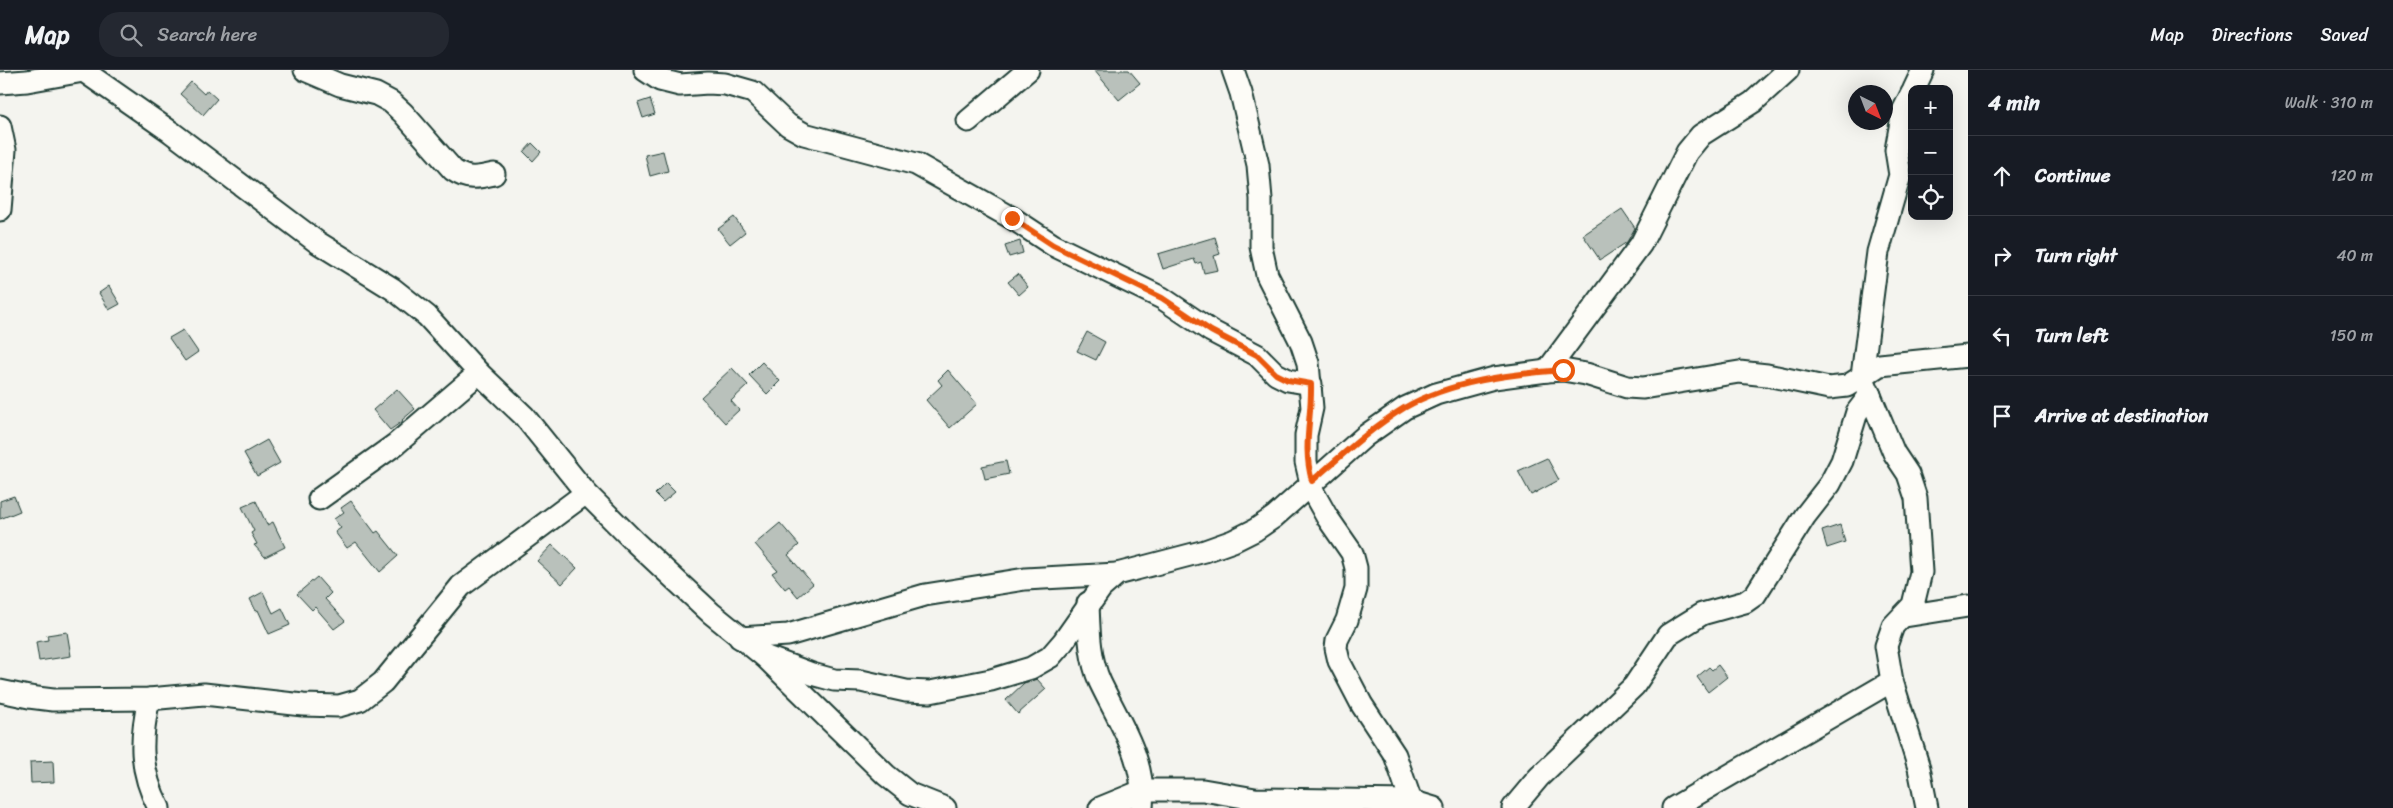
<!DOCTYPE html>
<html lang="en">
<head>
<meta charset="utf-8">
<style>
  :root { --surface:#171b24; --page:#242831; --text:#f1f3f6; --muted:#9ea1a6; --line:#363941 }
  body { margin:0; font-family:Sriracha,sans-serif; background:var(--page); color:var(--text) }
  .controls { position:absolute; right:15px; top:15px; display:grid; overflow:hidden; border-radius:10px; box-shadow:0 5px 20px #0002 }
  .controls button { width:45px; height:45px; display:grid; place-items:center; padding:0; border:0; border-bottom:1px solid var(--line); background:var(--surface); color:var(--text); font:25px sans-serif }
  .compass { position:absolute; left:1848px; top:15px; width:45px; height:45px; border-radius:50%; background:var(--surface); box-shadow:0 5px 20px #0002; rotate:138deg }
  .stop { position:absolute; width:15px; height:15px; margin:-11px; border:4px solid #ea580c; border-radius:50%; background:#fff }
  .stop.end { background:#ea580c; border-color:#fff; box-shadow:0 1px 5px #0008 }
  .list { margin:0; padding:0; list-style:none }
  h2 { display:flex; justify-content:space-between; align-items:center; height:65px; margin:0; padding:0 20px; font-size:21px }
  h2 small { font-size:16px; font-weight:400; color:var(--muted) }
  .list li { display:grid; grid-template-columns:32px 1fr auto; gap:15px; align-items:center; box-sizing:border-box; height:80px; padding:0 20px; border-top:1px solid var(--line) }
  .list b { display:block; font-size:19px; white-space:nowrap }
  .list em { font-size:16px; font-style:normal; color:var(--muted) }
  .icon { flex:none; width:28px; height:28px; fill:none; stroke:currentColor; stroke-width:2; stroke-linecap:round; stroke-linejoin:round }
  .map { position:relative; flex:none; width:1968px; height:738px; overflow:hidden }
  header { display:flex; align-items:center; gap:30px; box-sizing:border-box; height:70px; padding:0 25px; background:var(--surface); border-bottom:1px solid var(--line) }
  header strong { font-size:24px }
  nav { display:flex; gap:28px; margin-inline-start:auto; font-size:18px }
  .search { width:350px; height:45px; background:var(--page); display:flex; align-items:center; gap:12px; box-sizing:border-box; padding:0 18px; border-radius:20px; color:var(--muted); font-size:19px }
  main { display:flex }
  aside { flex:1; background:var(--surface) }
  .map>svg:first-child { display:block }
  .building { fill:#b9c1bb; stroke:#1f3d34 }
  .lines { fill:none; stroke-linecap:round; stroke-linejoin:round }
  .minor-casing { stroke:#1f3d34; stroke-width:25 }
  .minor { stroke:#fdfcf7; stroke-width:21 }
  .route { stroke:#ea580c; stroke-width:6 }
</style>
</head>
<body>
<header>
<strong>Map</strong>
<div class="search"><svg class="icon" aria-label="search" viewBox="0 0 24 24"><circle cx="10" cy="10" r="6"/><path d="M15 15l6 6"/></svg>Search here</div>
<nav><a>Map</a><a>Directions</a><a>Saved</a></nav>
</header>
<main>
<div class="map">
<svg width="1968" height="738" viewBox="0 0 1968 738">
  <rect width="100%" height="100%" fill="#f4f4ef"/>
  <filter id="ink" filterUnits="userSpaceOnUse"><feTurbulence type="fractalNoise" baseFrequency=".02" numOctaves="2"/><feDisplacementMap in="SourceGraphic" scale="10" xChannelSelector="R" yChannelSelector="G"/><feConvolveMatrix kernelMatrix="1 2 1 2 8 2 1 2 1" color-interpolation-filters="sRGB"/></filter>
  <g filter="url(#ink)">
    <g class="building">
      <polygon points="1094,0 1129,0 1140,13 1119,30"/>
      <polygon points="191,12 204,24 207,20 217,29 203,45 180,24"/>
      <polygon points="650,29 655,44 643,48 638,33"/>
      <polygon points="532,73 541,82 533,91 524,82"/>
      <polygon points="663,81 668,101 650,106 645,85"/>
      <polygon points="1622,139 1635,158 1627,172 1600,190 1583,165"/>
      <polygon points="734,147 745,162 730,174 718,159"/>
      <polygon points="1215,167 1220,184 1214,186 1218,200 1204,203 1201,192 1196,194 1194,189 1163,199 1158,184"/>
      <polygon points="1020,171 1023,183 1009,187 1005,176"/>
      <polygon points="1018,204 1028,217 1019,225 1008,212"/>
      <polygon points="109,216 120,234 109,240 99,223"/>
      <polygon points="183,260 198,282 185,291 169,268"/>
      <polygon points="1087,262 1105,272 1096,290 1077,281"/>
      <polygon points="762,292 780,311 767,324 749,305"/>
      <polygon points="732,298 748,315 731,331 739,340 725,353 701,327"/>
      <polygon points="948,300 977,334 950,358 926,330 942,315 938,310"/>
      <polygon points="397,319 415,339 402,350 403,351 390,360 373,340"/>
      <polygon points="267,370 280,393 257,406 244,383"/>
      <polygon points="1547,388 1559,410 1531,425 1518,401"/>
      <polygon points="1006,391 1009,404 985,409 982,396"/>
      <polygon points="666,413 675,422 663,432 655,424"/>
      <polygon points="14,426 20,441 0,449 0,431"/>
      <polygon points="256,431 267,455 273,452 285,477 265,487 254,475 257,474 251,463 254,461 242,437"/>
      <polygon points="351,431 375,463 378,461 398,486 380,502 356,472 347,478 335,462 341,458 334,449 344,442 341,438"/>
      <polygon points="780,453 799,475 788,485 813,514 798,527 789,516 785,519 772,503 777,500 755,474"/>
      <polygon points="1840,455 1845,472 1827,478 1822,461"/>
      <polygon points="552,475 577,498 562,514 537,491"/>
      <polygon points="317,507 331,523 325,529 345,551 334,559 315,537 312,540 297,524"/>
      <polygon points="263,522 273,543 282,538 290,555 269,564 258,540 256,541 250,529"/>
      <polygon points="67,562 71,586 39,591 36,572 48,570 47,565"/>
      <polygon points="1718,595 1727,607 1708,622 1697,607 1709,597 1712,600"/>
      <polygon points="1037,609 1046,619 1018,644 1006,630 1024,613"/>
      <polygon points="53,691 54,712 31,713 30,692"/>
    </g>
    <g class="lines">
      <defs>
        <g id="minor">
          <path d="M305 0 340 15 376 24 391 32 403 43 453 100C467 110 477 108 494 104"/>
          <polyline points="645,0 660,10 680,15 708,13 725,14 753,22 788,55 804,64 916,94 1012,148 1053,175 1162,228 1211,261 1257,285 1276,304 1288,310 1311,314"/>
          <polyline points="1233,0 1241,23 1258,95 1261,129 1261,177 1267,205 1301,272 1308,293 1312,338 1306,365 1306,392 1313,422 1327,447 1352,483 1356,498 1356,519 1347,550 1337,570 1336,578 1339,591 1362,635 1395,685 1411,731"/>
          <polyline points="85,2 171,62 317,172 393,219 427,246 479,303 524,346 586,423 636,473 711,543 764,586 886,705 910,724 945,738"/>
          <polyline points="0,13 27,11 89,0"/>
          <polyline points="1914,19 1923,0"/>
          <polyline points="1912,23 1903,41 1896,80 1900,105 1878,182 1862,306 1894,383 1908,404 1916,428 1921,502 1913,535 1893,556 1886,576 1892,611 1919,698 1927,738"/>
          <polyline points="968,51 1028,0"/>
          <polyline points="0,56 5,80 0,140"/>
          <polyline points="1547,301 1641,174 1687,82 1701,65 1753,32 1788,0"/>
          <polyline points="319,429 396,374 479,303"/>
          <path d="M1088 533C1089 559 1089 588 1100 612 1120 654 1146 690 1142 738"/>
          <polyline points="1905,546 1968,536"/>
          <polyline points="740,568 788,565 925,525 1025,509 1117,504"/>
          <polyline points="764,586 812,604 834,610 861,611 906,621 930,622 991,610 1031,598 1050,587 1063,572 1101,518 1117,504 1205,481 1233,471 1255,460 1274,447 1365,366 1405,338 1436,324 1494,308 1547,301 1563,300 1586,304 1627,317 1643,318 1739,302 1767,305 1829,318 1847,316 1880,295 1968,286"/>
          <polyline points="0,621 29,627 53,630 149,629 204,624 303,635 339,636 360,630 383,612 461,516 586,423"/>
          <path d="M149 629C140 669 139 700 159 738"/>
          <polyline points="1100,738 1144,720 1203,720 1255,729 1411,731 1434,738"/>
          <polyline points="1513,738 1539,707 1634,616 1668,565 1702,544 1745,532 1755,525 1805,446 1830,414 1842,391 1857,342 1870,325"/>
          <polyline points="1673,738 1892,611"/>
        </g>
      </defs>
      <use href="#minor" class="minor-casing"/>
      <use href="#minor" class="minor"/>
    </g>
  </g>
  <g class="lines" filter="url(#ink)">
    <path class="route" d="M1012 148 1053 175 1162 228 1211 261 1257 285 1276 304 1288 310 1311 314C1312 350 1302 375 1312 411 1341 386 1371 358 1404 338 1451 311 1510 304 1563 300"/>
  </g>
</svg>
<div class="controls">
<button>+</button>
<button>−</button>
<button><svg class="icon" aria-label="locate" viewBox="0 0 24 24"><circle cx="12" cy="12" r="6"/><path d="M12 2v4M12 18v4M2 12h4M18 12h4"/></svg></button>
</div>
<svg class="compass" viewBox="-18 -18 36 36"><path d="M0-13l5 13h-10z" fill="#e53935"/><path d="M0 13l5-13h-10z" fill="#9ea1a6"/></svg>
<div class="stop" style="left:1563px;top:300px"></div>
<div class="stop end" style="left:1012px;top:148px"></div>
</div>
<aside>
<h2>4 min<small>Walk · 310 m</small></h2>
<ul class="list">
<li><svg class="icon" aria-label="ahead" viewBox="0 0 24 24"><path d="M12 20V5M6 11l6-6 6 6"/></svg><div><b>Continue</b></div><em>120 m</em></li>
<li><svg class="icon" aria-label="right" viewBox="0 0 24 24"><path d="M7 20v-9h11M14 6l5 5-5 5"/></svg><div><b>Turn right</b></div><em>40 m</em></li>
<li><svg class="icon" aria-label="left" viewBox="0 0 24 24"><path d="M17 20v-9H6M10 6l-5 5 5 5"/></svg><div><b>Turn left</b></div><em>150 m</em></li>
<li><svg class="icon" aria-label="arrive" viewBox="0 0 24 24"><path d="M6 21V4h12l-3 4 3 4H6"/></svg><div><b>Arrive at destination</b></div></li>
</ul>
</aside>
</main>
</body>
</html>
